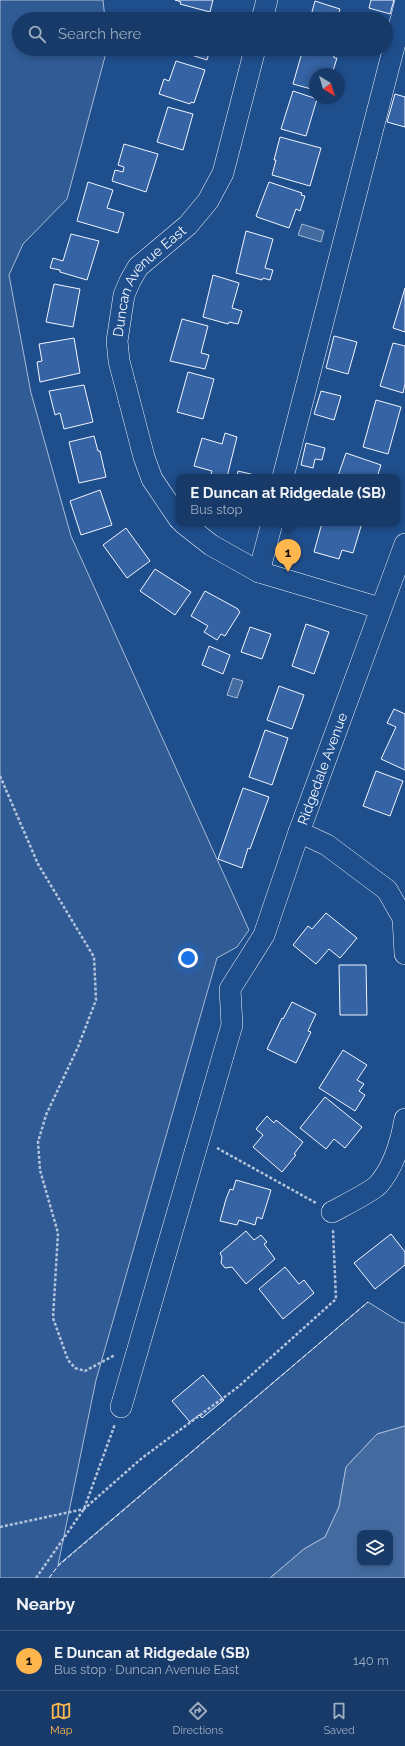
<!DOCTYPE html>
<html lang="en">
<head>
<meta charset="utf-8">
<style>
  :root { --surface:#173a69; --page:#244571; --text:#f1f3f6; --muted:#9eadc0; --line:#36547d; --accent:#ffb74d }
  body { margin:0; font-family:Raleway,sans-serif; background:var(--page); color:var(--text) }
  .controls { position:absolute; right:12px; bottom:12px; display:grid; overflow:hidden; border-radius:8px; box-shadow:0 2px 6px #0003 }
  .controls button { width:36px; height:36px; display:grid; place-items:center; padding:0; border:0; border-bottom:1px solid var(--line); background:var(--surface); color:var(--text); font:20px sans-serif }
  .compass { position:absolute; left:309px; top:68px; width:36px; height:36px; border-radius:50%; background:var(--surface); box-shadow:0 2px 6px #0003; rotate:142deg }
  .you { position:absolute; left:188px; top:958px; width:14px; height:14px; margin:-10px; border:3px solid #fff; border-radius:50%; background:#1a73e8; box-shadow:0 0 0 6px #1a73e833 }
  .badge { display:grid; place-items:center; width:26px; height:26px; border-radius:50%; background:var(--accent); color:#111; font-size:13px; font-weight:700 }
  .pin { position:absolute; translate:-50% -33px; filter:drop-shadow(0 1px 2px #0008) }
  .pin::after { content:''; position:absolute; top:21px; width:14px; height:12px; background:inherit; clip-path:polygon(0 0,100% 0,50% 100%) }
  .popup { position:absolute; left:176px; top:474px; width:224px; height:52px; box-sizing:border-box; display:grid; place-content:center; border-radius:8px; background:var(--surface); filter:drop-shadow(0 1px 3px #0005); font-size:13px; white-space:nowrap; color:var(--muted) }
  .popup b { font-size:15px; color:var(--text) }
  .popup::after { content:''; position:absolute; left:50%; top:100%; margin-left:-8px; border:8px solid transparent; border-top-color:var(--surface) }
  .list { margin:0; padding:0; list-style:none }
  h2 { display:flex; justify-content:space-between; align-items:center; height:52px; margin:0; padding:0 16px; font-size:17px }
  h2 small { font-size:13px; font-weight:400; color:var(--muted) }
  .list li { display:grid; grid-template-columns:26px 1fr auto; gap:12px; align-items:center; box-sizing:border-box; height:60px; padding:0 16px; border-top:1px solid var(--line) }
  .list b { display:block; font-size:15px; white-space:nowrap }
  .list p { margin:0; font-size:13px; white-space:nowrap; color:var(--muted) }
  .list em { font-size:13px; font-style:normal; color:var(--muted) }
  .icon { flex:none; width:22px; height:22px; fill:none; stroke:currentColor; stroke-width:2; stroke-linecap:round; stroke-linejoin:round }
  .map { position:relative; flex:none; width:405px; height:1578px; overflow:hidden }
  .search { position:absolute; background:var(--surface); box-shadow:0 2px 6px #0003; left:12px; right:12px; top:12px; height:44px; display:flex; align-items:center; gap:10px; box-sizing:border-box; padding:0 14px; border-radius:22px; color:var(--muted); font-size:15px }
  .sheet { height:112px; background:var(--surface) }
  nav { display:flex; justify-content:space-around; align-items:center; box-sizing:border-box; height:56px; border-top:1px solid var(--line); background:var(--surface); font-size:11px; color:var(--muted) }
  nav a { display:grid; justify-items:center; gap:2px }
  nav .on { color:var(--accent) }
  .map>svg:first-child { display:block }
  .built { fill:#305b95; stroke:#a8bbd7 }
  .water { fill:#446ba0; stroke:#a8bbd7; fill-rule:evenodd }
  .building { fill:#3563a3; stroke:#f2f6ff }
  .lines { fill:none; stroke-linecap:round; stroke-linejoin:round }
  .minor-casing { stroke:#f2f6ff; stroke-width:22 }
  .path { stroke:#b3c4dc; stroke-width:2.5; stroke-dasharray:3 2; stroke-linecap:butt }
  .minor { stroke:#1f4e8c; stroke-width:21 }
  .fence { stroke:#f2f6ff; stroke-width:1; stroke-dasharray:5 2; stroke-linecap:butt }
  .labels { text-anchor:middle; stroke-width:3; stroke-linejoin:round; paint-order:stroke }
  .street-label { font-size:14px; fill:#f2f6ff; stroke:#1f4e8c }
</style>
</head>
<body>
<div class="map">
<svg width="405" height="1578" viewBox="0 0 405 1578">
  <rect width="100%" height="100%" fill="#1f4e8c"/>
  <polygon class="built" points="0,0 103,0 105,19 19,19 19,49 107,49 67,199 23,244 9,275 31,393 71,536 249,930 237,947 217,958 96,1380 58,1565 368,1302 400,1322 405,1323 405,1426 377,1434 346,1467 339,1507 325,1537 304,1549 270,1578 0,1578"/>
  <g class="water">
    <polygon points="302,224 324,231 321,242 298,235"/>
    <polygon points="233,678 243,681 237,698 227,695"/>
    <path d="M405 1426V1578H270L304 1549 325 1537 339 1507 346 1467 377 1434ZM360 1533H390V1563H360Z"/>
  </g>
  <g class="building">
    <polygon points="175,0 213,0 210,12 180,4 181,2"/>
    <polygon points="371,0 394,0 390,14 369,8"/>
    <polygon points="315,1 340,9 337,19 310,19"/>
    <polygon points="183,49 210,49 207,60 182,52"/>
    <polygon points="303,49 310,49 334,55 334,58 337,58 332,74 315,74 315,90 293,84"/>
    <polygon points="176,61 205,70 194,103 191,102 190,104 159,94 164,79 169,81"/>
    <polygon points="293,91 317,99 306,136 281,129"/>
    <polygon points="395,94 405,97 405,127 387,122"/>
    <polygon points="168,107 193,114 183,150 157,142"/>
    <polygon points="280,137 321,148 310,186 272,175 276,160 274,160"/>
    <polygon points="124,144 158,154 146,192 112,181 115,170 123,172 124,167 118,165"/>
    <polygon points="88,182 113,190 107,208 124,213 118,233 77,221"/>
    <polygon points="269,182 302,193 301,195 305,196 300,211 296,209 289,228 257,217 256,216"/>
    <polygon points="246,231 273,239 265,268 273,270 270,280 263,278 262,280 236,273"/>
    <polygon points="71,234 99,241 87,280 60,272 60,270 50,268 53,258 63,261"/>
    <polygon points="213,275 239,283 232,308 242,311 238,324 229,322 228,324 203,317"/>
    <polygon points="54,284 80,289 73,327 46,322"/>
    <polygon points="405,288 405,332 393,328"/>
    <polygon points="182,319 208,326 201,353 209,355 205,369 170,361"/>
    <polygon points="334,336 357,342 348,374 326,368"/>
    <polygon points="74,338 80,373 40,382 37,362 42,361 39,344"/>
    <polygon points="393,343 405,346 405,384 403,393 380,386"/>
    <polygon points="188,372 214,379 203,419 177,412"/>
    <polygon points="84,385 93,422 64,429 60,413 55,415 49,391"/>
    <polygon points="321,391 341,396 334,420 314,414"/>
    <polygon points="376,400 401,407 388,454 363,447"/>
    <polygon points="225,433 237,437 227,477 210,477 212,471 194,466 202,438 222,444"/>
    <polygon points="94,436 98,451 100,451 106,477 79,483 69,442"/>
    <polygon points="306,443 325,448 322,460 315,459 313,468 301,465"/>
    <polygon points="346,453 381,465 377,477 338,476"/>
    <polygon points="238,471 263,477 237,477"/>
    <polygon points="100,490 112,525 81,535 70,501"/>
    <polygon points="322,523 362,523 353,553 342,550 339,559 314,552"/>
    <polygon points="126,528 150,561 127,578 103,545"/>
    <polygon points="155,569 191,592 175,615 140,591"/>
    <polygon points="205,591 238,609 238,610 240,612 225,636 221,634 217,640 204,632 208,626 191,616"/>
    <polygon points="306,624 329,632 314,674 292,666"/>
    <polygon points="250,627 271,634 262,659 241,652"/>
    <polygon points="209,646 230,655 223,674 202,665"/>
    <polygon points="279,686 304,695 292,729 267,720"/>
    <polygon points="394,709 405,714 405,770 381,759 396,727 387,723"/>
    <polygon points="265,730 288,738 272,785 249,777"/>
    <polygon points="376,771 403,781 390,816 363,806"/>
    <polygon points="243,788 269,797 250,849 248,848 242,868 218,859"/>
    <polygon points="326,913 357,938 340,958 329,949 316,964 293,945 308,926 312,929"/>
    <polygon points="339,965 366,965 367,1015 340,1015"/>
    <polygon points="292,1002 316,1014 308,1031 311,1032 296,1063 267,1049 282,1018 283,1019"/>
    <polygon points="343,1050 367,1065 357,1080 364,1084 359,1091 365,1095 355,1111 319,1088"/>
    <polygon points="325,1097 362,1127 345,1148 334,1139 326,1149 300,1128"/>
    <polygon points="267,1116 274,1123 276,1120 303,1142 294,1154 296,1155 282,1172 253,1147 263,1135 256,1129"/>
    <polygon points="236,1180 271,1190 262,1219 257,1217 255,1225 239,1220 237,1225 220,1221 226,1199 230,1189 233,1190"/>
    <polygon points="246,1231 254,1240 261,1235 267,1242 264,1244 275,1259 246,1284 232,1267 225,1268 221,1263 222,1257 220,1253"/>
    <polygon points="391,1234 405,1252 405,1265 375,1289 354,1263"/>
    <polygon points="285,1267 299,1284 304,1280 314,1293 283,1319 259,1289"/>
    <polygon points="203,1375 224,1400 202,1418 199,1415 190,1422 172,1401"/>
  </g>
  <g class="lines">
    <defs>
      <g id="minor">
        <polyline points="262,19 267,0"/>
        <polyline points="283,477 405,4"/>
        <path id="s1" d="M179 519 152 479 144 457 119 361 117 341 124 295 130 281 138 267 188 225 208 201 223 173 255 49"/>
        <polyline points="183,523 211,545 259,572 380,608"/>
        <polyline points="259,572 272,523"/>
        <polyline points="299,832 327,845 387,890 403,918 405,954"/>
        <path d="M332 1212C343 1206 371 1192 378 1185 394 1167 401 1142 405 1119"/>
        <path id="s2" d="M121 1407 232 1025 230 989 264 935 299 832 405 544"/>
      </g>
    </defs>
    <use href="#minor" class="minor-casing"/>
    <g class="path">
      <polyline points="0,776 38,864 94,957 96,1000 78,1047 46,1115 38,1142 40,1170 58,1233 53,1318 68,1360 75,1368 85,1371 115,1355"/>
      <polyline points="217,1148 316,1203"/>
      <polyline points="0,1527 84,1509 142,1458 238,1387 336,1299 333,1230"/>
      <polyline points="36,1578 84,1509 115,1424"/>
    </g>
    <use href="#minor" class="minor"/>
    <polyline class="fence" points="49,1578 58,1566 368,1302"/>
  </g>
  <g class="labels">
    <g class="street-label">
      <text dy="5" stroke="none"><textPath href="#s1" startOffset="262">Duncan Avenue East</textPath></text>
      <text dy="5" stroke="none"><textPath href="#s2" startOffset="674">Ridgedale Avenue</textPath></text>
    </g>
  </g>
</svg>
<div class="controls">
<button><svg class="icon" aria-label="layers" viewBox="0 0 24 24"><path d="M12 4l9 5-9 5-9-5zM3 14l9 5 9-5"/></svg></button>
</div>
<svg class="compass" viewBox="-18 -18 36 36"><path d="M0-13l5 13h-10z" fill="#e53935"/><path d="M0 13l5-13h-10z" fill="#9eadc0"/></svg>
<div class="you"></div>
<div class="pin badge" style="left:288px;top:572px">1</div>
<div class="popup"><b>E Duncan at Ridgedale (SB)</b>Bus stop</div>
<div class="search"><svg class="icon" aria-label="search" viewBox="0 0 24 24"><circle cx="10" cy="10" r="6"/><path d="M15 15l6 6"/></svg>Search here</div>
</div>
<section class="sheet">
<h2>Nearby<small></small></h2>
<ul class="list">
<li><span class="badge">1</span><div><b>E Duncan at Ridgedale (SB)</b><p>Bus stop · Duncan Avenue East</p></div><em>140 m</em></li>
</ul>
</section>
<nav>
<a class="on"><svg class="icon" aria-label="map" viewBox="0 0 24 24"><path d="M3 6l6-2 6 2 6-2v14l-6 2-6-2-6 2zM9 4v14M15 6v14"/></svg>Map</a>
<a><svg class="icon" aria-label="directions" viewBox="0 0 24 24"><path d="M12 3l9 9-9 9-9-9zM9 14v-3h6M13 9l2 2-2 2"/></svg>Directions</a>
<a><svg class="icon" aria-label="saved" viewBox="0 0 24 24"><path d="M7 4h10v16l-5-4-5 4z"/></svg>Saved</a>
</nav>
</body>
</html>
